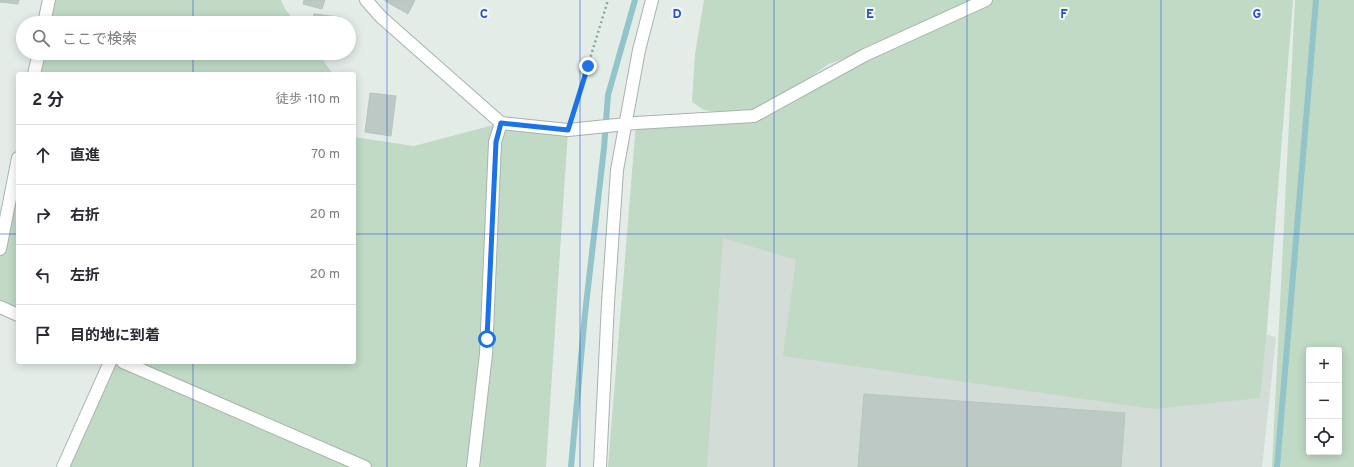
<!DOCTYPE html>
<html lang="ja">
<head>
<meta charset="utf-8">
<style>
  :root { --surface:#fff; --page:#f7f7f7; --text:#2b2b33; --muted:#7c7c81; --line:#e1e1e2 }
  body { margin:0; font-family:Overpass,"Noto Sans JP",sans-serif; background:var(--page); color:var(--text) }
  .controls { position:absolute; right:12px; bottom:12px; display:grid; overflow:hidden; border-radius:4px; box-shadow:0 2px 10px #0003 }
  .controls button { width:36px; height:36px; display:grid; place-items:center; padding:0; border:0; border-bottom:1px solid var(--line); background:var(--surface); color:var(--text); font:20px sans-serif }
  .stop { position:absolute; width:12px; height:12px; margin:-9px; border:3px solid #1a73e8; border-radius:50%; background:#fff }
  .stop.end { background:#1a73e8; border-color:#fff; box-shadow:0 1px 4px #0008 }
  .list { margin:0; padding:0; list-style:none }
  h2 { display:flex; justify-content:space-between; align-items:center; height:52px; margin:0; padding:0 16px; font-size:17px }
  h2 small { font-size:13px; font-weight:400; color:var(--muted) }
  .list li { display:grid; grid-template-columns:26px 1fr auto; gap:12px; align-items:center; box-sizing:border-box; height:60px; padding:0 16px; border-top:1px solid var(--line) }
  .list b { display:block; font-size:15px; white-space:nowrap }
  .list em { font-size:13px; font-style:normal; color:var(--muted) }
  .icon { flex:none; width:22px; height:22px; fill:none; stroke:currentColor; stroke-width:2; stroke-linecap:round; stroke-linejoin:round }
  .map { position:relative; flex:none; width:1354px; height:467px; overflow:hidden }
  .search { position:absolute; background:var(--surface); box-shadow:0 2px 10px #0003; left:16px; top:16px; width:340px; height:44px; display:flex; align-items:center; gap:10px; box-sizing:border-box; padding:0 14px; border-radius:22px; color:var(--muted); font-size:15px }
  .panel { position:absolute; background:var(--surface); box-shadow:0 2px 10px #0003; left:16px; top:72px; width:340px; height:292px; border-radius:4px }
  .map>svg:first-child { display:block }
  .built { fill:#d3dcd7 }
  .green { fill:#c0dac6; fill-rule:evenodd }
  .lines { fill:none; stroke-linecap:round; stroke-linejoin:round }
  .stream { stroke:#93c4ca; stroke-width:6 }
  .building { fill:#bdc9c4; stroke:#b7c5be }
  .minor-casing { stroke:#a7b3ae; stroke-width:14 }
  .tertiary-casing { stroke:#a7b3ae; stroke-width:14 }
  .path { stroke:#89ab9f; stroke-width:2.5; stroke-dasharray:2 3; stroke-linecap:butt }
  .minor { stroke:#fff; stroke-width:12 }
  .tertiary { stroke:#fff; stroke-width:12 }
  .route { stroke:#1a73e8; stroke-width:5 }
  .grid { fill:none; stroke:#1d4ed8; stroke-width:1; stroke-opacity:0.55 }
  .grid-label { font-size:13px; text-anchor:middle; font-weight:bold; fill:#1d4ed8; stroke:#f4f9f6; stroke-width:4; stroke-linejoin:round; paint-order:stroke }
</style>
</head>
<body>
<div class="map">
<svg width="1354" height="467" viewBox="0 0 1354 467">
  <rect width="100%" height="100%" fill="#e4ece8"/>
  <polygon class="built" points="718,187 1276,337 1262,467 695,467"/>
  <g class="green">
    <polygon points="49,0 281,0 285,9 296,23 44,23"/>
    <polygon points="704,0 986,0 905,37 829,64 757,114 991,0 1293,0 1267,328 1260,398 1154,409 783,356 796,260 723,238 707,467 608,467 636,123 750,116 704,110 692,102 695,54"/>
    <path d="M1295 0H1354V467H1272ZM1309 350H1339V452H1309Z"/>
    <polygon points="39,53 318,53 333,74 34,74"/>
    <polygon points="501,123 568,130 546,467 63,467 110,362 354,362 354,137 414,146"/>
    <polygon points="18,158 18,315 0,307 0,249"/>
  </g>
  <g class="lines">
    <g class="stream">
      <polyline points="571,467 585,314 604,148 608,95 635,0"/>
      <polyline points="1277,467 1316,0"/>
    </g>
  </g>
  <g class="building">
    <polygon points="0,0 19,0 18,4 0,2"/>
    <polygon points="304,0 325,0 322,9 303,4"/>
    <polygon points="385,0 415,0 408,14 385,1"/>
    <polygon points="314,14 340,17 339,23 313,23"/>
    <polygon points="309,53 335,53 335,57"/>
    <polygon points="370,93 396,96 391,136 365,132"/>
    <polygon points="864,394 1125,413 1121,467 858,467"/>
  </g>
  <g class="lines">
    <defs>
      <g id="minor">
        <polyline points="366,0 381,17 501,123 568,130 636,123 754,116 865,55 986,0"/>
        <polyline points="44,23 49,0"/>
        <polyline points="34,74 39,53"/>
        <polyline points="0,249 18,158"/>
        <polyline points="0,307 18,315"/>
        <polyline points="123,362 365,467"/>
        <polyline points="63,467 110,362"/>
        <polyline points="473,467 486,354 495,142 501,123"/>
      </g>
      <polyline id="tertiary" points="600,467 608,303 617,170 639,50 652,0"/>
    </defs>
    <use href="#minor" class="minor-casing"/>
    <use href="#tertiary" class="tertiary-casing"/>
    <polyline class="path" points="573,114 608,0"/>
    <use href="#minor" class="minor"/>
    <use href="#tertiary" class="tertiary"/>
  </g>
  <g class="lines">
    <polyline class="route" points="487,339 496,142 501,123 568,130 588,66"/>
  </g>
  <path class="grid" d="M193 0V23M387 0V467M580 0V467M774 0V467M967 0V467M1161 0V467M193 53V74M0 234H18M354 234H1354M193 362V467"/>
  <g class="grid-label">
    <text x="484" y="18">C</text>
    <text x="677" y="18">D</text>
    <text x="870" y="18">E</text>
    <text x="1064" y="18">F</text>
    <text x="1257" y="18">G</text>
  </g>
</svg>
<div class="controls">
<button>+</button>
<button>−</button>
<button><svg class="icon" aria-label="locate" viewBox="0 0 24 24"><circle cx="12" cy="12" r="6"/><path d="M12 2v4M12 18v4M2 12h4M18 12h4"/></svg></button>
</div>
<div class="stop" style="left:487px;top:339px"></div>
<div class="stop end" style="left:588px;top:66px"></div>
<div class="search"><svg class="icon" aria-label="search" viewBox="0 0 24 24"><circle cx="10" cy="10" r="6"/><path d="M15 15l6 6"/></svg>ここで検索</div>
<section class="panel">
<h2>2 分<small>徒歩 · 110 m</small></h2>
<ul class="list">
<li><svg class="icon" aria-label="ahead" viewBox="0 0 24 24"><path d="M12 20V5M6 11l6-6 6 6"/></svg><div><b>直進</b></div><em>70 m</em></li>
<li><svg class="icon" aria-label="right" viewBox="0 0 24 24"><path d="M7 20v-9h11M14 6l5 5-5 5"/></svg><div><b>右折</b></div><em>20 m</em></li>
<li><svg class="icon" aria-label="left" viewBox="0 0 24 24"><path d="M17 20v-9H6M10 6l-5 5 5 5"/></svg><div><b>左折</b></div><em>20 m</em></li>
<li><svg class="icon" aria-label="arrive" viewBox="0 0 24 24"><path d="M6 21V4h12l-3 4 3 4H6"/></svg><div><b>目的地に到着</b></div></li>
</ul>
</section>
</div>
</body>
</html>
